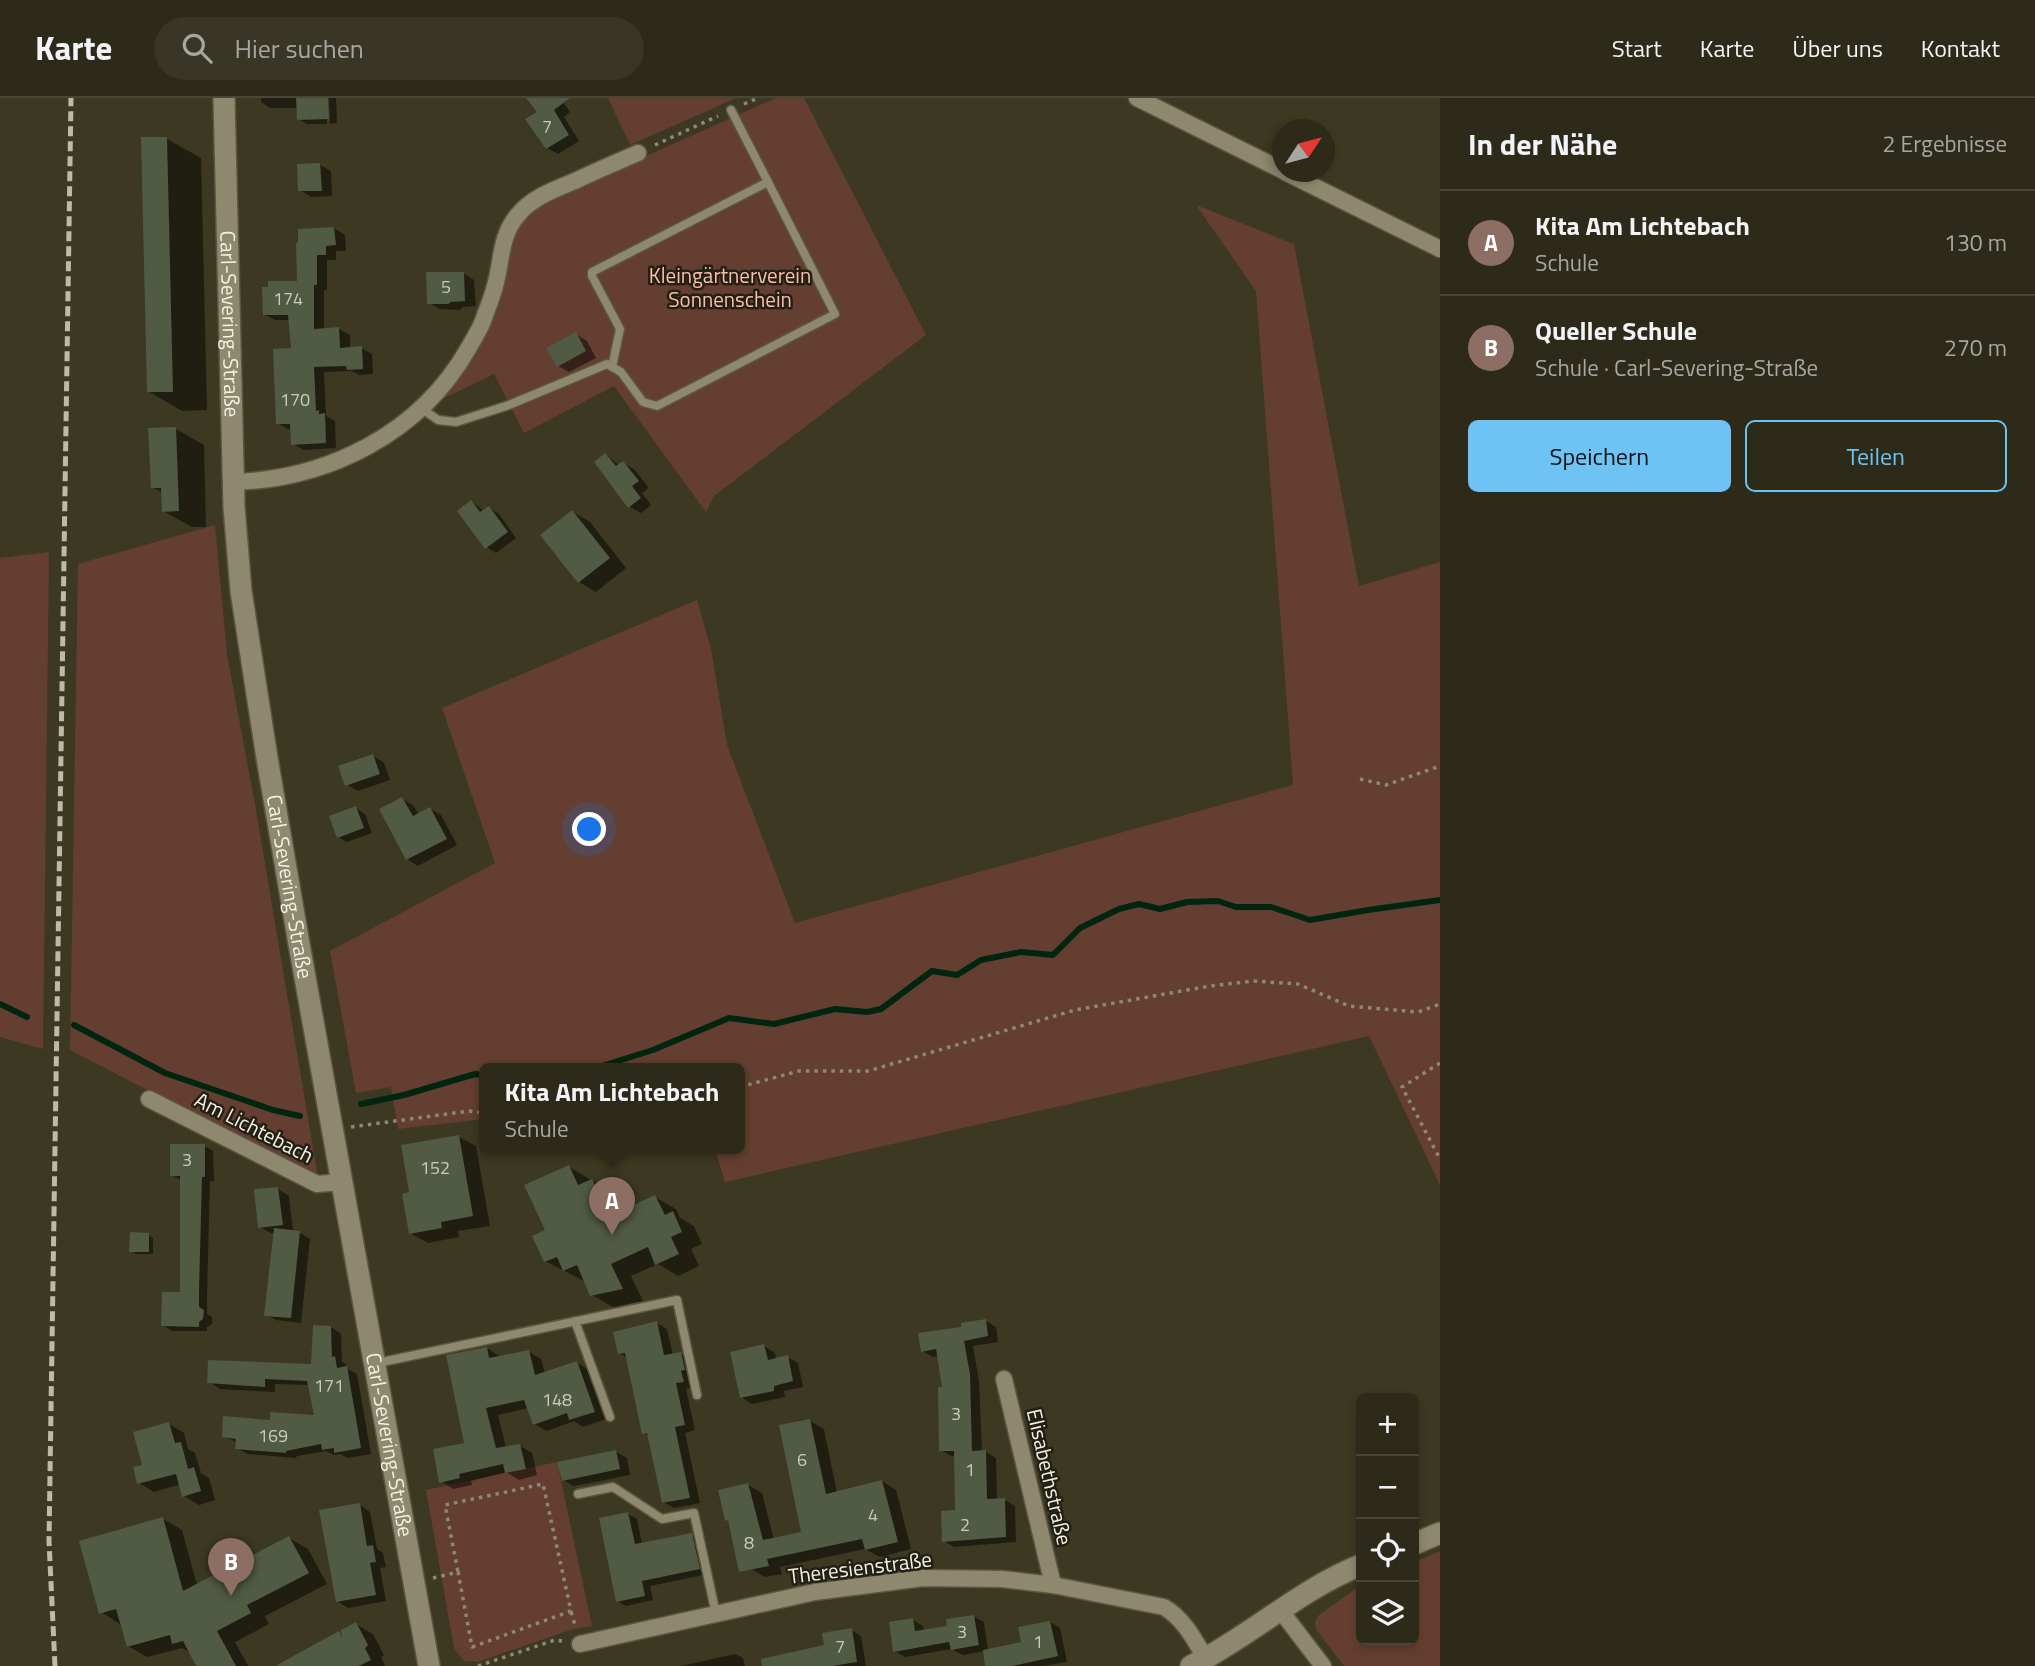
<!DOCTYPE html>
<html lang="de">
<head>
<meta charset="utf-8">
<style>
  :root { --surface:#2e2a19; --page:#3a3626; --text:#f1f3f6; --muted:#a7a7a2; --line:#494638; --accent:#6fc2f4 }
  body { margin:0; font-family:"Titillium Web",sans-serif; background:var(--page); color:var(--text) }
  .controls { position:absolute; right:21px; bottom:21px; display:grid; overflow:hidden; border-radius:10px; box-shadow:0 4px 10px #0003 }
  .controls button { width:63px; height:63px; display:grid; place-items:center; padding:0; border:0; border-bottom:2px solid var(--line); background:var(--surface); color:var(--text); font:35px sans-serif }
  .compass { position:absolute; left:1272px; top:21px; width:63px; height:63px; border-radius:50%; background:var(--surface); box-shadow:0 4px 10px #0003; rotate:54deg }
  .you { position:absolute; left:590px; top:732px; width:24px; height:24px; margin:-18px; border:5px solid #fff; border-radius:50%; background:#1a73e8; box-shadow:0 0 0 10px #1a73e833 }
  .badge { display:grid; place-items:center; width:46px; height:46px; border-radius:50%; background:var(--accent); color:#fff; font-size:23px; font-weight:700 }
  .pin { position:absolute; translate:-50% -58px; filter:drop-shadow(0 2px 4px #0008) }
  .pin::after { content:''; position:absolute; top:37px; width:24px; height:21px; background:inherit; clip-path:polygon(0 0,100% 0,50% 100%) }
  .popup { position:absolute; left:479px; top:965px; width:266px; height:91px; box-sizing:border-box; display:grid; place-content:center; border-radius:10px; background:var(--surface); filter:drop-shadow(0 2px 5px #0005); font-size:23px; white-space:nowrap; color:var(--muted) }
  .popup b { font-size:26px; color:var(--text) }
  .popup::after { content:''; position:absolute; left:50%; top:100%; margin-left:-14px; border:14px solid transparent; border-top-color:var(--surface) }
  .list { margin:0; padding:0; list-style:none }
  h2 { display:flex; justify-content:space-between; align-items:center; height:91px; margin:0; padding:0 28px; font-size:30px }
  h2 small { font-size:23px; font-weight:400; color:var(--muted) }
  .list li { display:grid; grid-template-columns:46px 1fr auto; gap:21px; align-items:center; box-sizing:border-box; height:105px; padding:0 28px; border-top:2px solid var(--line) }
  .list b { display:block; font-size:26px; white-space:nowrap }
  .list p { margin:0; font-size:23px; white-space:nowrap; color:var(--muted) }
  .list em { font-size:23px; font-style:normal; color:var(--muted) }
  .actions { display:flex; gap:14px; padding:21px 28px }
  .actions a { flex:1; padding:16px 0; border:2px solid var(--accent); border-radius:10px; text-align:center; font-size:24px; color:var(--accent) }
  .actions .main { background:var(--accent); color:#111 }
  .icon { flex:none; width:38px; height:38px; fill:none; stroke:currentColor; stroke-width:2; stroke-linecap:round; stroke-linejoin:round }
  .map { position:relative; flex:none; width:1440px; height:1568px; overflow:hidden }
  header { display:flex; align-items:center; gap:42px; box-sizing:border-box; height:98px; padding:0 35px; background:var(--surface); border-bottom:2px solid var(--line) }
  header strong { font-size:33px }
  nav { display:flex; gap:38px; margin-inline-start:auto; font-size:24px }
  .search { width:490px; height:63px; background:var(--page); display:flex; align-items:center; gap:18px; box-sizing:border-box; padding:0 24px; border-radius:38px; color:var(--muted); font-size:26px }
  main { display:flex }
  aside { flex:1; background:var(--surface) }
  .map>svg:first-child { display:block }
  .green { fill:#643f31 }
  .shadow { fill:#0007 }
  .lines { fill:none; stroke-linecap:round; stroke-linejoin:round }
  .stream { stroke:#01250f; stroke-width:6 }
  .building { fill:#515a43 }
  .lane-casing { stroke:#5a5642; stroke-width:11 }
  .street-casing { stroke:#5a5642; stroke-width:19 }
  .secondary-casing { stroke:#5a5642; stroke-width:24 }
  .path { stroke:#8c8875; stroke-width:3.5; stroke-dasharray:3.5 5; stroke-linecap:butt }
  .lane { stroke:#8d886e; stroke-width:8 }
  .street { stroke:#8d886e; stroke-width:16 }
  .secondary { stroke:#8d886e; stroke-width:21 }
  .rail { stroke:#bebaa9; stroke-width:5; stroke-dasharray:10 5; stroke-linecap:butt }
  .labels { text-anchor:middle; stroke-width:5; stroke-linejoin:round; paint-order:stroke }
  .number-label { font-size:18px; fill:#cbcbbb }
  .park-label { font-size:21px; fill:#fdbca4; stroke:#221f15 }
  .street-label { font-size:21px; fill:#f4f1e3; stroke:#221f15 }
</style>
</head>
<body>
<header>
<strong>Karte</strong>
<div class="search"><svg class="icon" aria-label="search" viewBox="0 0 24 24"><circle cx="10" cy="10" r="6"/><path d="M15 15l6 6"/></svg>Hier suchen</div>
<nav><a>Start</a><a>Karte</a><a>Über uns</a><a>Kontakt</a></nav>
</header>
<main>
<div class="map">
<svg width="1440" height="1568" viewBox="0 0 1440 1568">
  <rect width="100%" height="100%" fill="#3d3821"/>
  <g class="green">
    <polygon points="608,0 736,0 630,47"/>
    <polygon points="776,0 804,0 926,237 714,398 706,414 614,288 524,335 494,276 440,302 467,268 486,232 512,138 529,114 559,97"/>
    <polygon points="1196,107 1294,146 1359,488 1440,464 1440,1087 1369,938 725,1084 715,1051 740,1051 740,971 484,971 484,1021 398,1031 391,989 356,995 330,853 495,765 442,610 697,502 711,551 727,647 795,825 1293,687 1256,193"/>
    <polygon points="215,427 227,557 255,706 318,1080 70,952 78,466"/>
    <polygon points="49,454 43,951 0,939 0,460"/>
    <polygon points="557,1364 592,1528 570,1532 478,1564 464,1563 454,1550 426,1392"/>
    <polygon points="1440,1453 1440,1568 1344,1568 1316,1531 1315,1524 1319,1517 1361,1487 1361,1542 1414,1542 1414,1464"/>
  </g>
  <g class="shadow">
    <polygon points="261,0 326,0 327,26 307,26 298,21 298,10 270,10 261,4"/>
    <polygon points="329,0 336,0 337,25 330,26"/>
    <polygon points="535,0 560,0 570,14 564,19 579,43 558,56 547,50"/>
    <polygon points="167,41 201,60 207,312 182,313 148,293"/>
    <polygon points="320,67 331,73 332,98 311,99 300,92"/>
    <polygon points="334,130 345,137 346,153 336,153 336,162 327,162 327,192 324,192 324,232 339,231 350,237 350,251 361,250 372,256 373,276 359,277 352,273 324,274 326,318 335,323 336,350 304,352 293,346 292,331 288,331 277,325 293,251 290,222 275,222 264,216 299,184"/>
    <polygon points="463,175 474,182 476,208 463,209 460,212 440,211 429,205"/>
    <polygon points="576,236 587,243 596,260 569,274 558,268"/>
    <polygon points="176,331 204,347 206,429 192,429 163,413 163,395 152,389"/>
    <polygon points="606,357 620,368 623,365 634,371 649,390 642,395 651,407 641,415 630,409"/>
    <polygon points="472,404 484,413 489,410 499,416 516,440 496,455 486,449"/>
    <polygon points="573,414 590,424 626,470 596,494 579,484"/>
    <polygon points="373,658 384,665 390,682 358,693 347,687"/>
    <polygon points="402,701 413,707 419,717 430,711 441,717 457,747 418,768 407,761"/>
    <polygon points="356,710 365,716 372,735 347,744 338,739"/>
    <polygon points="459,1039 476,1048 490,1128 458,1133 459,1139 428,1145 410,1135 411,1096"/>
    <polygon points="204,1048 213,1053 214,1083 210,1083 207,1200 207,1216 212,1219 212,1226 207,1229 207,1233 172,1233 163,1227 182,1196 181,1082 172,1077"/>
    <polygon points="569,1069 613,1095 622,1114 655,1099 676,1111 680,1120 694,1128 702,1146 691,1151 699,1168 678,1178 658,1166 631,1178 643,1203 613,1209 592,1197 586,1184 545,1163 547,1133"/>
    <polygon points="278,1091 289,1098 293,1134 300,1135 310,1141 301,1225 276,1222 266,1217 275,1135 271,1135 260,1129"/>
    <polygon points="148,1137 153,1140 153,1156 136,1156 131,1153"/>
    <polygon points="986,1223 996,1229 998,1244 973,1248 979,1283 982,1354 986,1354 996,1360 997,1402 1005,1402 1015,1408 1016,1444 954,1449 944,1443 957,1414 956,1358 951,1358 941,1352 944,1291 939,1258 933,1259 922,1253 963,1230"/>
    <polygon points="657,1225 667,1231 673,1257 681,1256 691,1262 694,1289 686,1291 695,1332 685,1335 700,1405 674,1410 663,1404 649,1338 644,1335 628,1260 619,1255"/>
    <polygon points="331,1229 341,1236 342,1264 346,1266 346,1270 357,1276 371,1356 347,1360 341,1356 334,1357 326,1353 297,1358 296,1360 248,1356 237,1350 238,1345 224,1338 271,1323 316,1319 310,1287 275,1286 275,1294 220,1291 209,1284 313,1268"/>
    <polygon points="764,1248 775,1255 776,1261 787,1259 798,1265 803,1289 784,1293 785,1299 752,1306 741,1299"/>
    <polygon points="487,1250 499,1258 500,1260 529,1254 541,1261 545,1276 577,1265 589,1272 606,1321 583,1329 574,1323 547,1333 534,1326 529,1310 498,1317 506,1350 520,1348 532,1355 537,1377 519,1382 506,1374 471,1383 472,1387 453,1391 441,1383 466,1346"/>
    <polygon points="810,1323 824,1331 837,1395 882,1383 896,1392 911,1451 880,1459 865,1451 780,1469 782,1476 765,1479 751,1471 731,1424 727,1422 748,1387 762,1395 774,1442 803,1435"/>
    <polygon points="169,1326 184,1335 188,1351 195,1355 201,1375 209,1380 215,1402 199,1407 184,1398 181,1386 154,1394 139,1385 144,1368"/>
    <polygon points="616,1354 627,1360 630,1377 574,1388 563,1382"/>
    <polygon points="360,1407 370,1414 377,1451 383,1455 386,1469 380,1470 386,1503 348,1510 337,1503"/>
    <polygon points="628,1416 637,1421 642,1447 691,1437 700,1442 708,1476 650,1488 653,1502 626,1508 617,1503"/>
    <polygon points="163,1421 182,1432 197,1487 289,1440 308,1451 327,1486 265,1518 269,1526 235,1544 248,1568 198,1568 191,1555 182,1550 147,1559 128,1548 120,1526 101,1514"/>
    <polygon points="973,1518 984,1524 988,1553 1023,1545 1050,1524 1060,1530 1067,1564 1042,1568 987,1568 984,1553 963,1557 951,1551 905,1559 895,1553 913,1522 923,1528 924,1534 949,1529"/>
    <polygon points="356,1526 373,1536 384,1557 381,1559 385,1568 274,1568 339,1535 343,1538"/>
    <polygon points="851,1532 861,1538 866,1568 774,1568 826,1548"/>
    <polygon points="735,1556 743,1560 745,1568 681,1568"/>
  </g>
  <g class="lines">
    <g class="stream">
      <polyline points="0,906 27,919"/>
      <polyline points="74,927 165,975 273,1012 300,1018"/>
      <polyline points="599,971 605,967 653,952 729,920 774,926 835,911 867,914 881,911 932,873 957,877 981,862 1021,854 1053,857 1080,830 1119,811 1139,806 1160,811 1187,804 1218,803 1236,809 1271,809 1310,822 1368,812 1440,802"/>
      <polyline points="361,1006 404,997 475,976 484,977"/>
    </g>
  </g>
  <g class="building">
    <polygon points="296,0 328,0 329,21 297,22"/>
    <polygon points="526,0 570,0 554,12 569,37 546,51 525,21 537,14"/>
    <polygon points="141,39 167,39 173,294 147,294"/>
    <polygon points="320,65 322,93 298,93 297,66"/>
    <polygon points="334,129 336,147 326,148 326,157 317,157 317,187 314,187 314,231 339,229 340,250 362,248 363,271 347,272 346,268 314,269 316,313 319,312 319,316 325,315 326,345 291,347 290,326 276,326 273,251 291,250 288,217 263,217 262,189 268,189 268,183 297,183 296,145 298,145 298,131"/>
    <polygon points="426,174 464,174 465,203 451,204 448,206 427,206"/>
    <polygon points="576,234 586,253 557,269 546,250"/>
    <polygon points="176,329 179,413 162,414 161,390 151,390 148,330"/>
    <polygon points="605,355 616,368 623,363 639,383 632,388 641,400 628,410 594,364"/>
    <polygon points="471,402 480,414 489,408 508,434 485,451 457,413"/>
    <polygon points="572,412 610,460 578,485 540,437"/>
    <polygon points="373,656 380,676 345,688 338,668"/>
    <polygon points="402,699 413,718 430,709 447,741 406,762 379,711"/>
    <polygon points="356,708 364,730 337,740 329,718"/>
    <polygon points="459,1037 473,1118 441,1124 442,1130 409,1136 402,1096 409,1094 401,1047"/>
    <polygon points="170,1046 205,1046 205,1079 202,1079 199,1194 199,1209 204,1212 203,1221 199,1224 199,1229 161,1228 162,1194 180,1194 180,1078 170,1078"/>
    <polygon points="569,1067 578,1087 592,1081 610,1118 655,1097 665,1117 673,1113 682,1134 671,1139 679,1156 655,1167 648,1149 611,1166 623,1191 590,1198 577,1167 563,1173 557,1159 544,1164 532,1138 545,1132 524,1087"/>
    <polygon points="278,1089 283,1127 258,1130 254,1091"/>
    <polygon points="274,1130 300,1133 291,1220 264,1218"/>
    <polygon points="130,1134 149,1135 149,1154 129,1154"/>
    <polygon points="986,1221 988,1238 964,1243 970,1276 972,1353 986,1352 987,1401 1005,1400 1006,1439 942,1444 941,1413 955,1412 954,1353 939,1353 938,1289 942,1289 936,1251 921,1254 918,1235 961,1229 961,1225"/>
    <polygon points="657,1223 664,1257 681,1254 685,1272 681,1273 684,1284 676,1285 685,1327 675,1329 690,1400 662,1405 647,1335 642,1336 625,1255 618,1256 613,1234"/>
    <polygon points="313,1227 331,1228 332,1259 335,1258 337,1270 347,1268 361,1350 334,1355 334,1350 322,1352 321,1346 286,1353 286,1355 235,1351 236,1341 222,1339 223,1318 270,1322 270,1314 314,1317 307,1283 265,1281 265,1289 207,1285 208,1262 311,1266"/>
    <polygon points="764,1246 768,1262 788,1257 793,1283 774,1288 774,1293 740,1300 730,1254"/>
    <polygon points="487,1249 489,1260 529,1252 535,1277 577,1263 595,1314 569,1322 567,1315 533,1327 524,1302 486,1310 496,1350 520,1346 526,1371 505,1375 503,1366 459,1376 460,1380 439,1385 433,1351 464,1345 446,1257"/>
    <polygon points="810,1321 826,1396 882,1382 898,1444 865,1452 862,1441 767,1461 769,1468 739,1474 728,1422 725,1423 718,1392 748,1385 763,1442 801,1434 779,1327"/>
    <polygon points="169,1324 175,1345 181,1344 188,1371 194,1369 201,1393 182,1399 176,1376 137,1386 133,1369 142,1367 133,1334"/>
    <polygon points="616,1352 620,1371 562,1383 557,1364"/>
    <polygon points="360,1405 367,1448 373,1447 376,1464 370,1465 376,1497 336,1504 319,1412"/>
    <polygon points="628,1414 635,1446 692,1435 700,1471 642,1483 645,1498 616,1504 599,1420"/>
    <polygon points="163,1419 183,1493 289,1438 309,1475 247,1507 251,1515 217,1533 236,1568 196,1568 183,1543 172,1546 170,1537 127,1549 116,1511 99,1516 79,1443"/>
    <polygon points="974,1517 979,1547 951,1552 949,1544 893,1554 889,1524 913,1520 915,1533 947,1528 946,1521"/>
    <polygon points="1050,1523 1058,1558 1012,1568 985,1568 983,1552 1021,1544 1018,1529"/>
    <polygon points="356,1524 368,1547 365,1550 371,1562 359,1568 275,1568 339,1533 342,1539 341,1532"/>
    <polygon points="852,1530 857,1564 832,1568 762,1568 761,1561 824,1547 822,1535"/>
  </g>
  <g class="lines">
    <defs>
      <g id="lane">
        <polyline points="731,12 768,84"/>
        <polyline points="421,310 438,322 456,324 509,307 607,266 621,274 643,304 657,308 835,216 768,84 592,174 592,178 620,231 612,269"/>
        <polyline points="575,1223 610,1319"/>
        <polyline points="377,1265 677,1202 697,1297"/>
        <polyline points="578,1396 613,1389 662,1421 694,1415 716,1516"/>
      </g>
      <g id="street">
        <polyline points="1137,0 1282,72"/>
        <polyline points="1285,74 1440,151"/>
        <path d="M234 384C329 381 420 335 468 251 473 242 479 233 483 223 487 211 492 200 495 188 502 164 500 138 517 118 532 99 554 92 575 83 596 73 617 64 638 55"/>
        <polyline points="149,1001 317,1086 342,1084"/>
        <polyline points="1004,1281 1053,1487"/>
        <polyline points="1281,1513 1323,1568"/>
        <path d="M580 1546 815 1494 923 1480 1002 1481 1053 1487 1164 1509C1184 1521 1194 1541 1206 1561"/>
      </g>
      <g id="secondary">
        <path id="s1" d="M224 0 234 409 241 493 267 660 299 846 429 1568"/>
        <polyline points="1414,1446 1440,1435"/>
        <path d="M1191 1568C1251 1538 1300 1491 1361 1467"/>
      </g>
    </defs>
    <use href="#lane" class="lane-casing"/>
    <use href="#street" class="street-casing"/>
    <use href="#secondary" class="secondary-casing"/>
    <g class="path">
      <polyline points="744,6 758,0"/>
      <polyline points="655,47 718,18"/>
      <polyline points="1360,681 1386,687 1440,668"/>
      <polyline points="1440,965 1402,989 1440,1061"/>
      <polyline points="740,989 799,973 868,973 1075,912 1210,888 1253,883 1298,886 1349,908 1418,914 1440,906"/>
      <polyline points="351,1029 469,1013 484,1015"/>
      <polyline points="433,1480 458,1474 472,1549 571,1513 543,1386 445,1407 458,1474"/>
      <polyline points="571,1514 576,1530"/>
      <polyline points="478,1568 555,1542 562,1543"/>
    </g>
    <use href="#lane" class="lane"/>
    <use href="#street" class="street"/>
    <use href="#secondary" class="secondary"/>
    <polyline class="rail" points="55,1568 49,1443 71,0"/>
  </g>
  <g class="labels">
    <g class="number-label">
      <text x="547" y="35">7</text>
      <text x="446" y="195">5</text>
      <text x="288" y="207">174</text>
      <text x="295" y="308">170</text>
      <text x="187" y="1068">3</text>
      <text x="435" y="1076">152</text>
      <text x="329" y="1294">171</text>
      <text x="557" y="1308">148</text>
      <text x="956" y="1322">3</text>
      <text x="273" y="1344">169</text>
      <text x="802" y="1368">6</text>
      <text x="970" y="1378">1</text>
      <text x="873" y="1423">4</text>
      <text x="965" y="1433">2</text>
      <text x="749" y="1451">8</text>
      <text x="962" y="1540">3</text>
      <text x="1038" y="1550">1</text>
      <text x="840" y="1555">7</text>
    </g>
    <g class="park-label">
      <text x="730" y="185">Kleingärtnerverein<tspan x="730" dy="24">Sonnenschein</tspan></text>
    </g>
    <g class="street-label">
      <text dy="7" stroke="none"><textPath href="#s1" startOffset="226">Carl-Severing-Straße</textPath></text>
      <text dy="7" stroke="none"><textPath href="#s1" startOffset="793">Carl-Severing-Straße</textPath></text>
      <text transform="translate(254 1030) rotate(27)" y="7">Am Lichtebach</text>
      <text dy="7" stroke="none"><textPath href="#s1" startOffset="1360">Carl-Severing-Straße</textPath></text>
      <text transform="translate(1049 1379) rotate(77)" y="7">Elisabethstraße</text>
      <text transform="translate(860 1470) rotate(-7)" y="7">Theresienstraße</text>
    </g>
  </g>
</svg>
<div class="controls">
<button>+</button>
<button>−</button>
<button><svg class="icon" aria-label="locate" viewBox="0 0 24 24"><circle cx="12" cy="12" r="6"/><path d="M12 2v4M12 18v4M2 12h4M18 12h4"/></svg></button>
<button><svg class="icon" aria-label="layers" viewBox="0 0 24 24"><path d="M12 4l9 5-9 5-9-5zM3 14l9 5 9-5"/></svg></button>
</div>
<svg class="compass" viewBox="-18 -18 36 36"><path d="M0-13l5 13h-10z" fill="#e53935"/><path d="M0 13l5-13h-10z" fill="#a7a7a2"/></svg>
<div class="you"></div>
<div class="pin badge" style="left:612px;top:1137px;background:#8d6e63">A</div>
<div class="popup"><b>Kita Am Lichtebach</b>Schule</div>
<div class="pin badge" style="left:231px;top:1498px;background:#8d6e63">B</div>
</div>
<aside>
<h2>In der Nähe<small>2 Ergebnisse</small></h2>
<ul class="list">
<li><span class="badge" style="background:#8d6e63">A</span><div><b>Kita Am Lichtebach</b><p>Schule</p></div><em>130 m</em></li>
<li><span class="badge" style="background:#8d6e63">B</span><div><b>Queller Schule</b><p>Schule · Carl-Severing-Straße</p></div><em>270 m</em></li>
</ul>
<div class="actions"><a class="main">Speichern</a><a>Teilen</a></div>
</aside>
</main>
</body>
</html>
